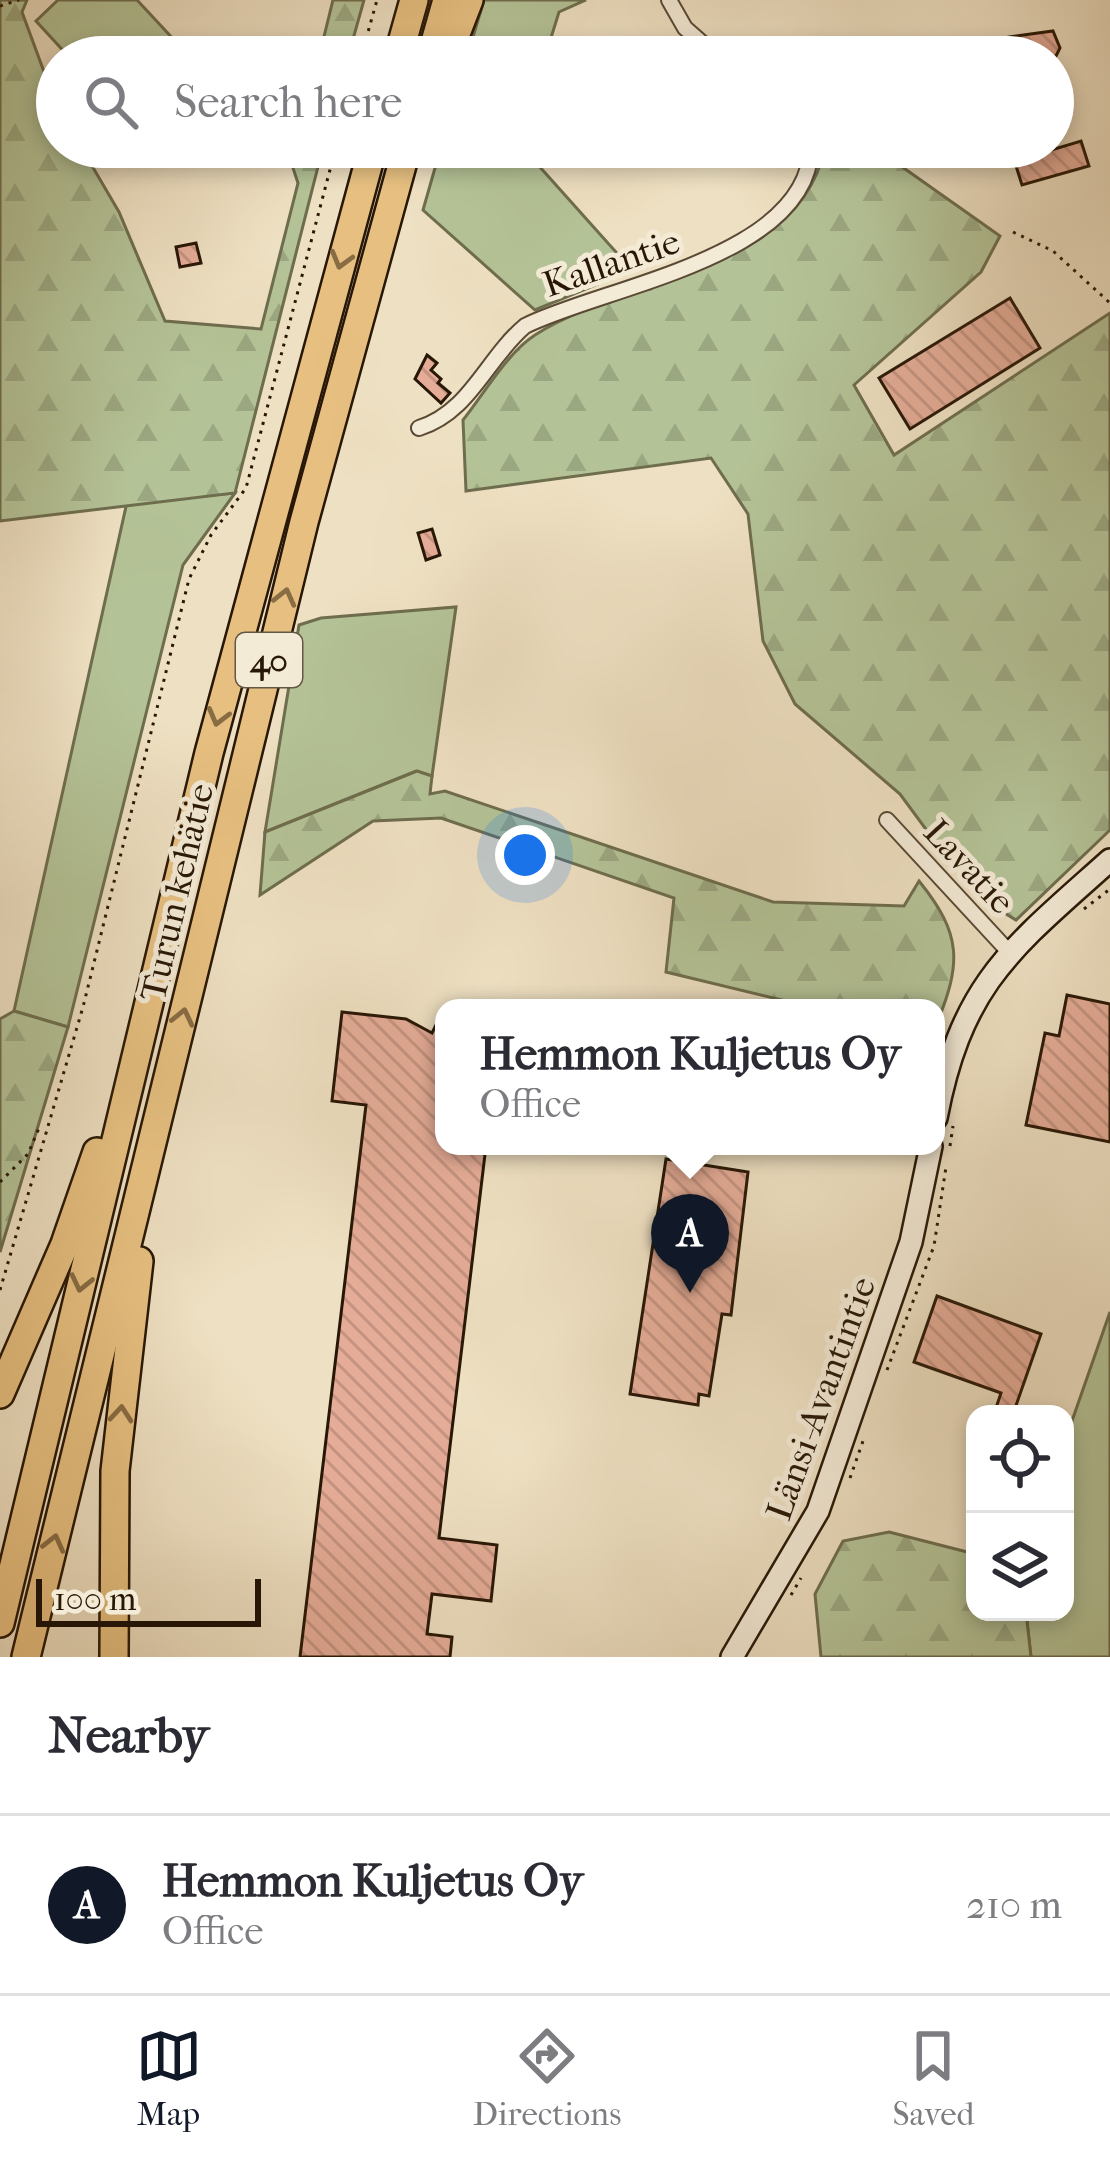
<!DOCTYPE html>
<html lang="en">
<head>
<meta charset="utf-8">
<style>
  :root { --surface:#fff; --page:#f7f7f7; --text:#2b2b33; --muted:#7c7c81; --line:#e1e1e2; --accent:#111827 }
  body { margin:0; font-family:"IM FELL French Canon",serif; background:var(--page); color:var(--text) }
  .controls { position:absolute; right:36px; bottom:36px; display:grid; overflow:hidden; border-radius:24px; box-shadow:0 6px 18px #0003 }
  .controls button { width:108px; height:108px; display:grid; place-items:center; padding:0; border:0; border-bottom:3px solid var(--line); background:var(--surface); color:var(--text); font:60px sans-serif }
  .scale { position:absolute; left:36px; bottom:30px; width:225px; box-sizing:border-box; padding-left:12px; border:6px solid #281706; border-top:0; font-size:33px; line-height:42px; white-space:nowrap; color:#281706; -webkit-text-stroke:9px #f4ebd7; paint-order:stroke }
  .you { position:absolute; left:525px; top:855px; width:42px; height:42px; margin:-30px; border:9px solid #fff; border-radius:50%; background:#1a73e8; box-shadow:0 0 0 18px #1a73e833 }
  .badge { display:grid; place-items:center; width:78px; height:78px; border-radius:50%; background:var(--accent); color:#fff; font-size:39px; font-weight:700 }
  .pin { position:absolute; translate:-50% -99px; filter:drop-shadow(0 3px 6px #0008) }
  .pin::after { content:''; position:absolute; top:63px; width:42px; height:36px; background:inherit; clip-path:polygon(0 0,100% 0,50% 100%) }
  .popup { position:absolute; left:435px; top:999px; width:510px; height:156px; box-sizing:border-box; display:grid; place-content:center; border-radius:24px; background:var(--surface); filter:drop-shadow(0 3px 9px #0005); font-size:39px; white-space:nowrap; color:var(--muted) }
  .popup b { font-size:45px; color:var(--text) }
  .popup::after { content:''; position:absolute; left:50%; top:100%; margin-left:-24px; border:24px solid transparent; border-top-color:var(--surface) }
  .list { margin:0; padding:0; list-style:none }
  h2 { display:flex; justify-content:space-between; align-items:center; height:156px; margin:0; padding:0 48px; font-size:51px }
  h2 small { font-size:39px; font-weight:400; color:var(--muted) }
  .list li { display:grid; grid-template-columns:78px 1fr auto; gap:36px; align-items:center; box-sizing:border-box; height:180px; padding:0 48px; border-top:3px solid var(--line) }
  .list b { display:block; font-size:45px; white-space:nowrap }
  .list p { margin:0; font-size:39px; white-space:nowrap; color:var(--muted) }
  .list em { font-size:39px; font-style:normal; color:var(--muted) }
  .icon { flex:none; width:66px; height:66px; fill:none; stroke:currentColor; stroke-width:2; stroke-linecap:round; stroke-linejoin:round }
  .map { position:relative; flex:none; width:1110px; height:1657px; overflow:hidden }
  .search { position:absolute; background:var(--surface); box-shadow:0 6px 18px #0003; left:36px; right:36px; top:36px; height:132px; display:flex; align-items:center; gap:30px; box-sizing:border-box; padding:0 42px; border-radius:66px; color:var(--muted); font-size:45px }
  .sheet { height:336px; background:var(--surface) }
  nav { display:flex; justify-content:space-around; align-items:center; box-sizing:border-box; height:168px; border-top:3px solid var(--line); background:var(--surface); font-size:33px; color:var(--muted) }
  nav a { display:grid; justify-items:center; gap:6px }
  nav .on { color:var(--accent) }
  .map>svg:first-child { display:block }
  .grass { fill:#b4c397; stroke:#6e6d4e; stroke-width:3 }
  .forest { fill:url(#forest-firs); stroke:#6e6d4e; stroke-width:3 }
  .building { fill:url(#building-back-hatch); stroke:#281706; stroke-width:3 }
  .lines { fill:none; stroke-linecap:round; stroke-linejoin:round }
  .street-casing { stroke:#5a4935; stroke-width:18 }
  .secondary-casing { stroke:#281706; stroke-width:26 }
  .highway-casing { stroke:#281706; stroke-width:32 }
  .path { stroke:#281706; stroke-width:3; stroke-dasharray:3 6; stroke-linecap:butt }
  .street { stroke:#f4ebd7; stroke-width:14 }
  .secondary { stroke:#f4ebd7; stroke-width:21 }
  .highway { stroke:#e7c081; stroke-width:27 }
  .oneway { stroke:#886c44 }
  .labels { text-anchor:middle; stroke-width:10; stroke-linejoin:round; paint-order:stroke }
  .shield { fill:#f4ebd7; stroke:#655745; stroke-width:3 }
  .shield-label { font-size:33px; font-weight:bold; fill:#281706 }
  .street-label { font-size:36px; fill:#281706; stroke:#f4ebd7 }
</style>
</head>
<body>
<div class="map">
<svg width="1110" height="1657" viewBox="0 0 1110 1657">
  <defs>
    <pattern id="forest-firs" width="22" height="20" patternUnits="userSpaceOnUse" patternTransform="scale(3)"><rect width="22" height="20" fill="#b4c397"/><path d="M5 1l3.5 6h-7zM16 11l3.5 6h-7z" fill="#9ba781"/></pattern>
    <pattern id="building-back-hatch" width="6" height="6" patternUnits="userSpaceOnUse" patternTransform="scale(3)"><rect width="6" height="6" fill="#e5ac97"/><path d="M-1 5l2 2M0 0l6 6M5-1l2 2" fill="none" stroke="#c49381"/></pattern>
  </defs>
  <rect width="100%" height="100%" fill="#eee0c2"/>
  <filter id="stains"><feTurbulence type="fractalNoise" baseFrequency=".00167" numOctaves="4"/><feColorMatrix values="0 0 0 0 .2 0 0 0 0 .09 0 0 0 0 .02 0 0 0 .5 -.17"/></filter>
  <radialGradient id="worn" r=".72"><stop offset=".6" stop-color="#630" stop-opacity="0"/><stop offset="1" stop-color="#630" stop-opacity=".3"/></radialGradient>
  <g class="grass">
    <polygon points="58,0 137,0 190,57 69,57 36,21"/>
    <polygon points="484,0 586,0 559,12 545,57 467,57"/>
    <polygon points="441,147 522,147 632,270 535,310 423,210"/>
    <polygon points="235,493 183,565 68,1027 14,1011 127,502"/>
    <polygon points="456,607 432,776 416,771 265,832 299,625 321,618"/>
    <polygon points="1110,1312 1110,1657 1031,1657 1026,1612 1065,1612 1065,1441"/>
  </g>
  <g class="forest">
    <polygon points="0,0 27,0 22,12 57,107 57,147 81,147 119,212 165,321 261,329 298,183 286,147 323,147 235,493 0,521"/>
    <polygon points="333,0 364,0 348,57 319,57"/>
    <path d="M825 147H874L1000 236 981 272 854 385 894 455 1110 313V830L1016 920 998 909 939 847 900 794 795 704 763 641 748 514 711 458 466 491 463 420C484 394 507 353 535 335 626 276 799 275 825 147Z"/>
    <path d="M417 771 432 776 430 794 445 791 773 902 904 906 919 881C962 934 962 963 936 1025V1008H815L666 972 674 898 441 818 373 821 260 895 265 832Z"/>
    <polygon points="14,1011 68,1027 0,1252 0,1019"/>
    <polygon points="889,1532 975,1554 975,1612 1026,1612 1031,1657 821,1657 815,1594 843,1541"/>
  </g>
  <g class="building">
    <polygon points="1053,31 1060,48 1056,56 1012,57 1009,37"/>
    <polygon points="1081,141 1089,166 1022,185 1010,147 1037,147 1038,154"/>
    <polygon points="196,243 201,263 180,267 176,247"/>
    <polygon points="1010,298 1040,348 910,429 879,378"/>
    <polygon points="427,355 437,363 431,370 441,379 438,383 450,393 441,403 415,379"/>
    <polygon points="432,529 440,555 426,560 418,533"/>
    <polygon points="1067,995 1110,1004 1110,1142 1026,1125 1045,1033 1059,1036"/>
    <polygon points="342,1012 406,1019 432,1033 437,1023 444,1026 444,1146 486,1146 439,1538 497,1545 491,1601 432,1594 427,1634 452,1637 450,1657 300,1657 366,1105 332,1101"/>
    <polygon points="666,1159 748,1172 731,1315 722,1314 709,1396 699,1394 698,1405 630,1394"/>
    <polygon points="937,1296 1041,1334 1013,1414 994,1414 1001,1393 914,1362"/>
  </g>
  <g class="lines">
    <defs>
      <g id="street">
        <polyline points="669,0 685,28 718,57"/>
        <path d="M419 428C470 412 486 359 525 326 602 287 809 258 811 147"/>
        <polyline points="887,820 1009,952"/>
      </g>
      <g id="secondary">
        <path d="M936 1118C962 982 1012 948 1110 860"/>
        <polyline points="732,1657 818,1511 911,1242 931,1146"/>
      </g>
      <g id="highway">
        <polyline points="432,53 447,0"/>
        <polyline points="398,57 414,0"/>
        <polyline points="447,57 469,0"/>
        <polyline points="0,1394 65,1244 97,1152"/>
        <polyline points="0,1623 209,753 373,147"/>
        <polyline points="26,1657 304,522 407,147"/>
        <polyline points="114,1657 115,1471 139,1261"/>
      </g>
    </defs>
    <use href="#street" class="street-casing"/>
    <use href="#secondary" class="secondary-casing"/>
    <use href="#highway" class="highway-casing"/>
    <g class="path">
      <polyline points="0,6 19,0"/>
      <polyline points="361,57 377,0"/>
      <polyline points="1013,232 1053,251 1110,303"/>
      <polyline points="1084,909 1110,889"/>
      <polyline points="950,1146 953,1126"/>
      <polyline points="0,1182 28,1154 39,1128"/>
      <polyline points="0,1290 83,1007 189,579 211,535 246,488 336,147"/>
      <polyline points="887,1370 934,1246 946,1167"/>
      <polyline points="850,1478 863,1441"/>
      <polyline points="791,1595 801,1578"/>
    </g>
    <use href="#street" class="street"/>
    <use href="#secondary" class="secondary"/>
    <use href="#highway" class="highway"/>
  </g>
  <defs><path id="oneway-chevron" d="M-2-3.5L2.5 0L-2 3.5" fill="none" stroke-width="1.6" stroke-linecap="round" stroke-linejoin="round" transform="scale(3)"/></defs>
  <g class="oneway">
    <use href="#oneway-chevron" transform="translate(341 260) rotate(106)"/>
    <use href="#oneway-chevron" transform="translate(285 597) rotate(-76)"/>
    <use href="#oneway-chevron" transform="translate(218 717) rotate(105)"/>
    <use href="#oneway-chevron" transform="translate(183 1017) rotate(-77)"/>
    <use href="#oneway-chevron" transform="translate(81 1283) rotate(103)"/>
    <use href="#oneway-chevron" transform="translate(121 1414) rotate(-85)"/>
    <use href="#oneway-chevron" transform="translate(54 1543) rotate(-76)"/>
  </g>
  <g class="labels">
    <rect class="shield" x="236" y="633" width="66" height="54" rx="9"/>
    <g class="shield-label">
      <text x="269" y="672">40</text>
    </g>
    <g class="street-label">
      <text transform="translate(611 262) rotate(-19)" y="13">Kallantie</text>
      <text transform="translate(970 866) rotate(47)" y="13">Lavatie</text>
      <text transform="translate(176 892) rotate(-77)" y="13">Turun kehätie</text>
      <text transform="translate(820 1398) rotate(-70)" y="13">Länsi-Avantintie</text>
    </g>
  </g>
  <rect width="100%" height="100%" filter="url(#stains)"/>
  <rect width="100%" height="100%" fill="url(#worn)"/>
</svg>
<div class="controls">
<button><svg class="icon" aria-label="locate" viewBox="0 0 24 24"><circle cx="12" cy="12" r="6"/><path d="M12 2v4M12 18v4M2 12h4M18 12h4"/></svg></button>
<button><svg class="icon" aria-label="layers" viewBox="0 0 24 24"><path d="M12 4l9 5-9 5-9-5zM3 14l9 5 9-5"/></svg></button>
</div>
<div class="scale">100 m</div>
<div class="you"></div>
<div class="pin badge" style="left:690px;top:1293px">A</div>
<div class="popup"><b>Hemmon Kuljetus Oy</b>Office</div>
<div class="search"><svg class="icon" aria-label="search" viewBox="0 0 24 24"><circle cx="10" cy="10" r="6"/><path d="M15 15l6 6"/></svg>Search here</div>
</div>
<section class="sheet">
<h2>Nearby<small></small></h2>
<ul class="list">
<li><span class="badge">A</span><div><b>Hemmon Kuljetus Oy</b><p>Office</p></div><em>210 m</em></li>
</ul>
</section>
<nav>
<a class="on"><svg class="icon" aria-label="map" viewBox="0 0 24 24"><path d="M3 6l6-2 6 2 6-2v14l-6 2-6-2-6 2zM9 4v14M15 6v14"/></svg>Map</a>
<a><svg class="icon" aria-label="directions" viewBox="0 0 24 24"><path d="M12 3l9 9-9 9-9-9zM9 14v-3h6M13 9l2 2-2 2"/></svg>Directions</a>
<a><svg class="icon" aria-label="saved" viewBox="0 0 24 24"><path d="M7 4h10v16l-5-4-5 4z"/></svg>Saved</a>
</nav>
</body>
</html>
